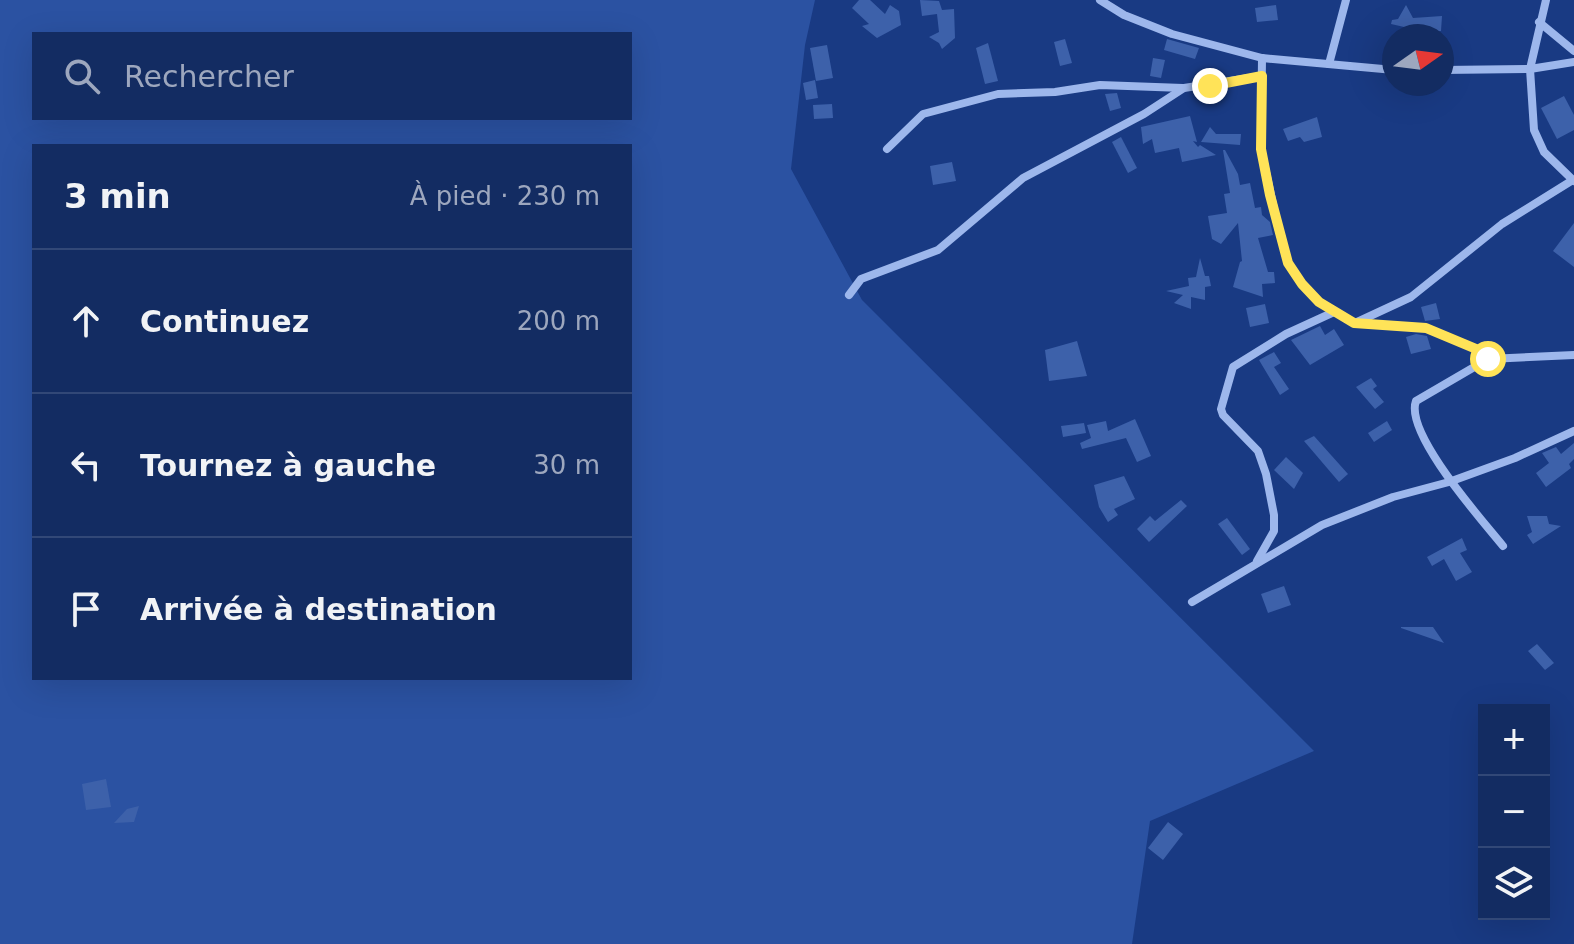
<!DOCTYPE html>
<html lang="fr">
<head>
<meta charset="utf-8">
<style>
  :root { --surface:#132c62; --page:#20386b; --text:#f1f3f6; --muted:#9da7be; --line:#324877 }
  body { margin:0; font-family:"DejaVu Sans",sans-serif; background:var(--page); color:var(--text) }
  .controls { position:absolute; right:24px; bottom:24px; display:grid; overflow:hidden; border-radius:0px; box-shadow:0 8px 32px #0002 }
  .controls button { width:72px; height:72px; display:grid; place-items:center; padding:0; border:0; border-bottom:2px solid var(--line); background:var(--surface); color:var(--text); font:40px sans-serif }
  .compass { position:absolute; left:1382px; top:24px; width:72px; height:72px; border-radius:50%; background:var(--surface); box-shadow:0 8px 32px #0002; rotate:76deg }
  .stop { position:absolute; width:24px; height:24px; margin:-18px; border:6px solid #ffe358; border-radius:50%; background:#fff }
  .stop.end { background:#ffe358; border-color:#fff; box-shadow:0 2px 8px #0008 }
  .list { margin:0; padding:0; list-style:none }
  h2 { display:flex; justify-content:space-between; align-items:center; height:104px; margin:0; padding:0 32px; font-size:34px }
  h2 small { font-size:26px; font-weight:400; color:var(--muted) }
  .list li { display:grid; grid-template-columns:52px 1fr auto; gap:24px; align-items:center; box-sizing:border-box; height:144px; padding:0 32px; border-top:2px solid var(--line) }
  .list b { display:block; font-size:30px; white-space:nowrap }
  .list em { font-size:26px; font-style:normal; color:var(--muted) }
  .icon { flex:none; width:44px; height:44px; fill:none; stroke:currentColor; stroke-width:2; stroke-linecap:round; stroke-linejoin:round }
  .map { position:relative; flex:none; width:1574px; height:944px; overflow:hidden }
  .search { position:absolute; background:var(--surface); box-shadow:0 8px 32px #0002; left:32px; top:32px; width:600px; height:88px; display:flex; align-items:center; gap:20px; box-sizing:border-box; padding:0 28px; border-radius:0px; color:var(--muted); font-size:30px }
  .panel { position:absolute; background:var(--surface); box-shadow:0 8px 32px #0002; left:32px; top:144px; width:600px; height:536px; border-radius:0px }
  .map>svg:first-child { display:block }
  .green { fill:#2b52a2; fill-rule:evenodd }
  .building { fill:#3d61aa }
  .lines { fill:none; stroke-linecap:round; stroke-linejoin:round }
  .street { stroke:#9db7ec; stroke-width:8 }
  .route { stroke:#ffe358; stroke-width:10 }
</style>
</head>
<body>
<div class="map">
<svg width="1574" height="944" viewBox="0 0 1574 944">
  <rect width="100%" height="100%" fill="#193a83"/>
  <path class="green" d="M0 0H815L805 45 791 169 862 300 1314 751 1150 821 1132 944H0ZM34 34H630V118H34ZM34 146H630V678H34Z"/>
  <g class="building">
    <polygon points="859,0 870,0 885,14 890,5 899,11 901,25 877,38 862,26 869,24 852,8"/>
    <polygon points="920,0 939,1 942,10 954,9 955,38 942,49 939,43 929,37 939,32 937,14 922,16"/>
    <polygon points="1276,5 1278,20 1257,22 1255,8"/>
    <polygon points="1406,5 1413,18 1442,16 1441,31 1426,32 1391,24 1392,20 1398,19"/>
    <polygon points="1065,39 1072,63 1060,66 1054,42"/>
    <polygon points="1167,39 1199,48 1195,59 1164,50"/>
    <polygon points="988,43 998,81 985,84 976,48"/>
    <polygon points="827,45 833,78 816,81 810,48"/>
    <polygon points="1153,58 1165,60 1161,78 1150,76"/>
    <polygon points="815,80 818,98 806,100 803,83"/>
    <polygon points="1117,93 1121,108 1110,111 1105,94"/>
    <polygon points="1564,96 1574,115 1574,130 1557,139 1541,108"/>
    <polygon points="832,104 833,118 814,119 813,105"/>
    <polygon points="1190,116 1197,142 1193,141 1198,147 1200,145 1216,155 1182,162 1179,148 1155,153 1152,139 1143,144 1141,127"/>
    <polygon points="1317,117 1322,137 1304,142 1300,137 1288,141 1283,129"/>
    <polygon points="1210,127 1216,134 1241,134 1240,145 1201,142"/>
    <polygon points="1121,137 1137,168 1128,173 1112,142"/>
    <polygon points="1223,150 1225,150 1238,174 1240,185 1250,183 1255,208 1261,207 1262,215 1270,222 1273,235 1258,238 1268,272 1274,272 1275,283 1262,284 1263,297 1233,287 1240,262 1242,261 1238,223 1221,244 1212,239 1208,216 1227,213 1224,194 1230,193"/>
    <polygon points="952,162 956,181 933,185 930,166"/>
    <polygon points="1574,223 1574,267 1553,251"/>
    <polygon points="1200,258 1205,276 1209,276 1211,286 1205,287 1205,300 1191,297 1191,309 1174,303 1183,295 1166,291 1189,286 1188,278 1196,277"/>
    <polygon points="1436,303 1440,319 1425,321 1421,307"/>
    <polygon points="1265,304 1269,323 1250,327 1246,308"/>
    <polygon points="1320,326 1325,335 1334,329 1344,345 1310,365 1291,340"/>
    <polygon points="1416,334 1427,336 1431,349 1411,354 1406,337"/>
    <polygon points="1077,341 1087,376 1049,381 1045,350"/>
    <polygon points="1274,352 1281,363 1274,367 1289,389 1280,395 1259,360"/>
    <polygon points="1371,378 1377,386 1373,389 1384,402 1375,409 1356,387"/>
    <polygon points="1135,419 1151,456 1137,462 1126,438 1082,449 1080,443 1091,438 1087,425 1106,421 1108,431"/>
    <polygon points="1387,421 1392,430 1374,442 1368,433"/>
    <polygon points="1084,423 1086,433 1063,437 1061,426"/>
    <polygon points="1314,436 1348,474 1339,482 1304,441"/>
    <polygon points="1574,443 1574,459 1569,464 1571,468 1546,487 1536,473 1549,463 1542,453 1556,447 1561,454"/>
    <polygon points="1286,457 1303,473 1294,489 1274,470"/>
    <polygon points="1124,476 1135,499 1114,509 1118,515 1108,522 1099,507 1094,485"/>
    <polygon points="1181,500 1187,506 1149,542 1137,529 1150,516 1155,521"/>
    <polygon points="1527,516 1547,516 1549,524 1561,526 1533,544 1527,535 1532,532"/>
    <polygon points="1227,518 1250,549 1242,555 1218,524"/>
    <polygon points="1462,538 1467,550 1460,553 1472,572 1456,581 1444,559 1432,566 1427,557"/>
    <polygon points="1284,586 1291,605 1268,613 1261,594"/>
    <polygon points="1401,627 1433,627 1444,643 1401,628"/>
    <polygon points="1537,644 1554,663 1545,670 1528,651"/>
    <polygon points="106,779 111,807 86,810 82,784"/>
    <polygon points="139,806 134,822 114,823 127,809"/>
    <polygon points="1168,822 1183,834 1163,860 1148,848"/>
  </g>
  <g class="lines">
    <g class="street">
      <polyline points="1100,0 1124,15 1172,34 1262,58 1394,70"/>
      <polyline points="1546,0 1530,69 1534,130 1544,152 1574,181"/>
      <polyline points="1539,22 1574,51"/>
      <polyline points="1262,58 1261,149 1278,227 1288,263 1302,284 1319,302 1354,323 1426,328 1481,351 1488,359 1574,355"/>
      <polyline points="1329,64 1346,0"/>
      <polyline points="1442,70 1530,69 1574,62"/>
      <polyline points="887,149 923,114 998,94 1055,92 1100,85 1183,88"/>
      <polyline points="849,295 861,279 938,250 1023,178 1144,114 1184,88 1262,76"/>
      <polyline points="1355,323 1411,297 1502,224 1573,180"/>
      <path d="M1488 359 1416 401C1404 433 1482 520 1503 546"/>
      <polyline points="1257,561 1274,531 1274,515 1266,474 1258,451 1223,415 1221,409 1233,367 1286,334 1334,312"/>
      <polyline points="1192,602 1322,525 1393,497 1449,482 1515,458 1574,431"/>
    </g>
  </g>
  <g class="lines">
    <polyline class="route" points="1210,86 1262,76 1261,149 1270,195 1288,263 1302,284 1319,302 1354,323 1426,328 1481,351 1488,359"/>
  </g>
</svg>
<div class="controls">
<button>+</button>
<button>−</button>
<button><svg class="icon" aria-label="layers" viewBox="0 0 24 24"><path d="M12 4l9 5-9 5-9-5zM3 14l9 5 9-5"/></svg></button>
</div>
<svg class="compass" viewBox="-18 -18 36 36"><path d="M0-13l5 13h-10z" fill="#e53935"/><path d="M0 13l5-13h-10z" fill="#9da7be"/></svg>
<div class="stop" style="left:1488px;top:359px"></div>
<div class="stop end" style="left:1210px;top:86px"></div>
<div class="search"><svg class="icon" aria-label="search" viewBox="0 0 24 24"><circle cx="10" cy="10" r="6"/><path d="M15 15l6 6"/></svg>Rechercher</div>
<section class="panel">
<h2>3 min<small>À pied · 230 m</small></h2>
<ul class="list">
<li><svg class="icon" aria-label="ahead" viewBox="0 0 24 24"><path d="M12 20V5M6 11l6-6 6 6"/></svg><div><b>Continuez</b></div><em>200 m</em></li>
<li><svg class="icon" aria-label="left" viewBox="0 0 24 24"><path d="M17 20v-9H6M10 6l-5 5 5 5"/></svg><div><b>Tournez à gauche</b></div><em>30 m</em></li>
<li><svg class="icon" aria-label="arrive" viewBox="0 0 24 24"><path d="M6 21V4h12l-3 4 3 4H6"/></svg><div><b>Arrivée à destination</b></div></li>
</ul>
</section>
</div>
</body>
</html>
